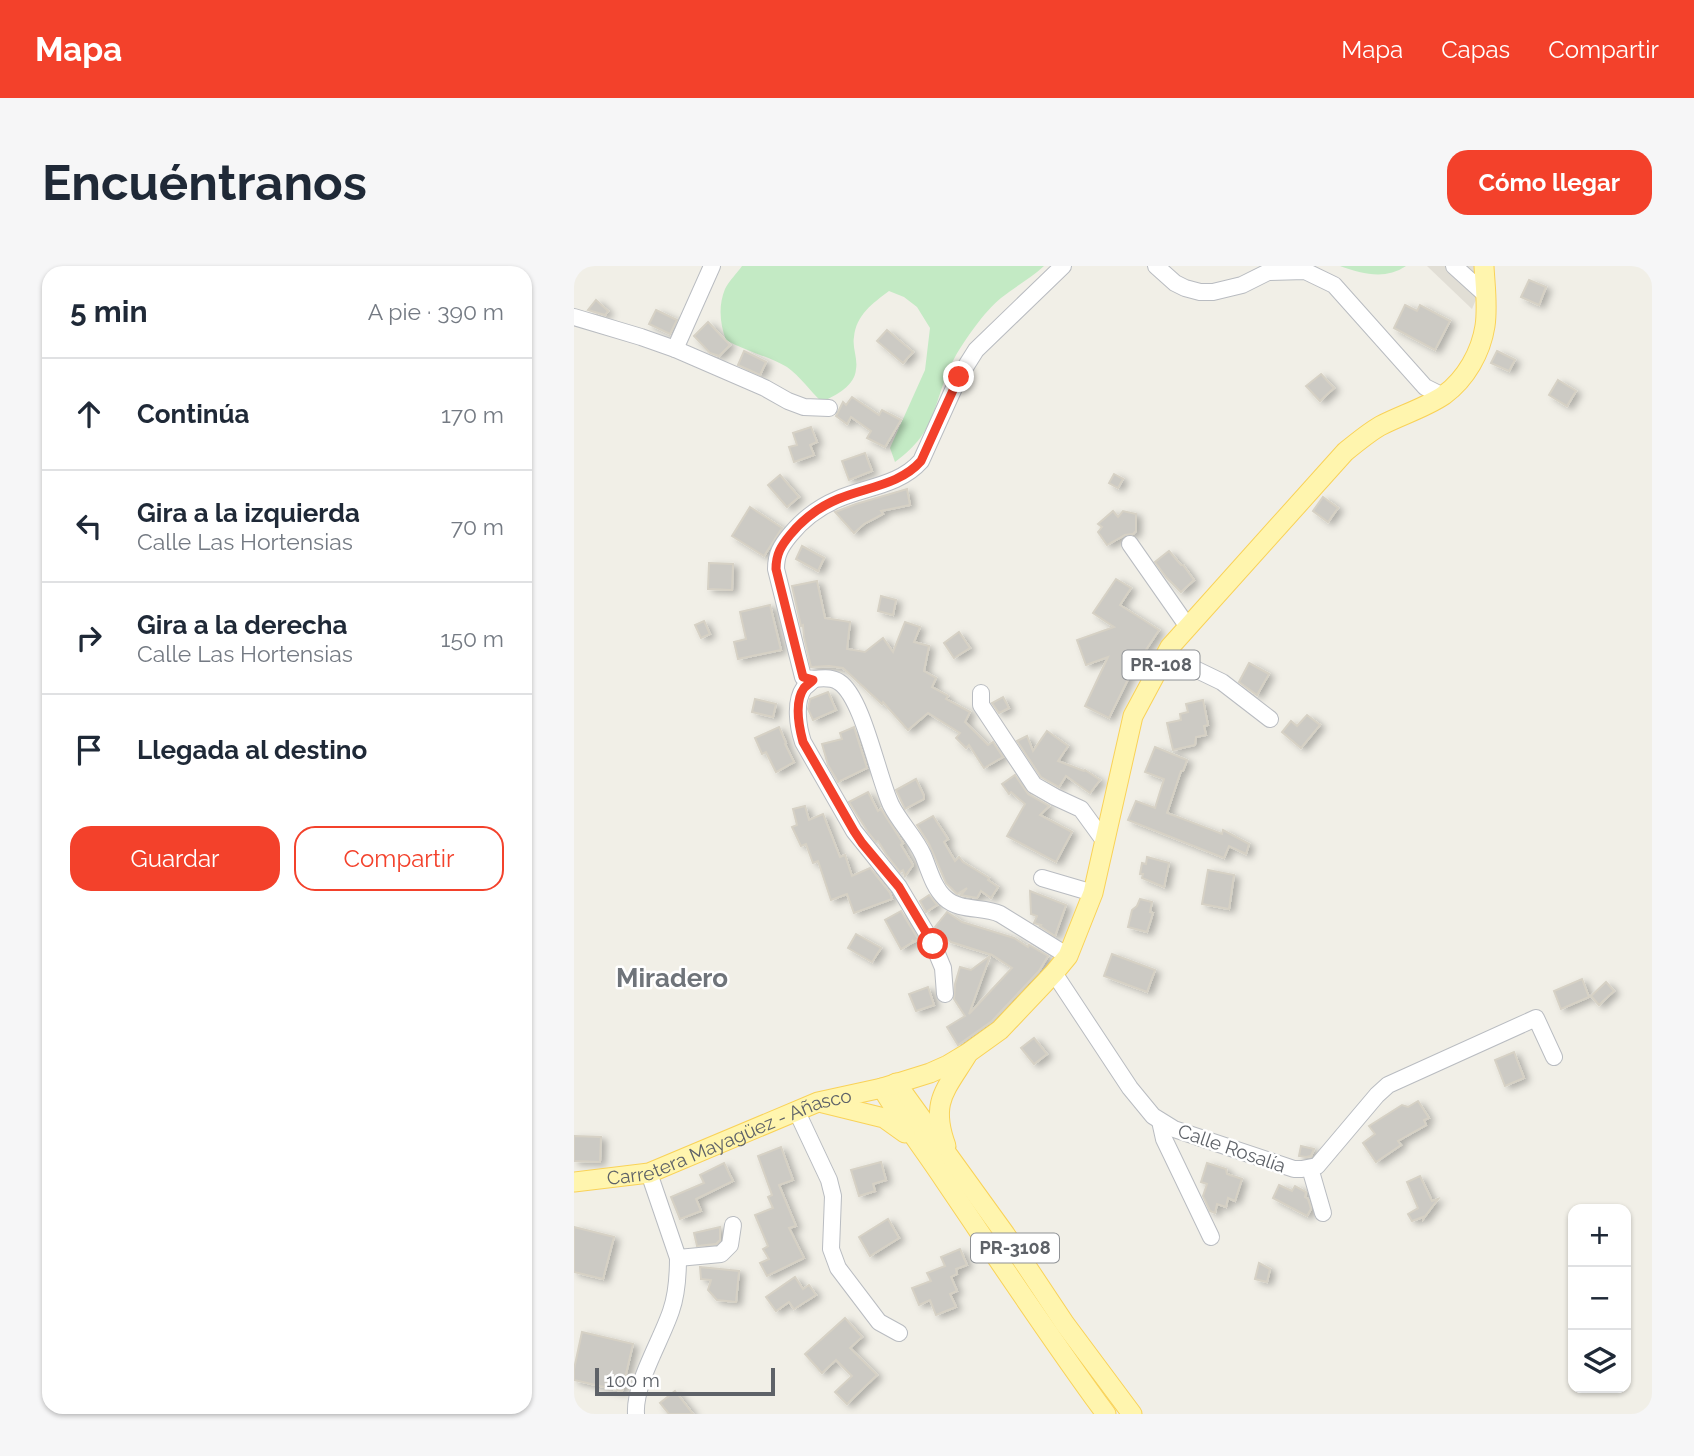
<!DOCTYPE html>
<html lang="es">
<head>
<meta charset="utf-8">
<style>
  :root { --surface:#fff; --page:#f6f6f7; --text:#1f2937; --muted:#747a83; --line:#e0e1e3; --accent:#f3412b }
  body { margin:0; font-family:Raleway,sans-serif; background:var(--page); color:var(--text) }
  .controls { position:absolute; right:21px; bottom:21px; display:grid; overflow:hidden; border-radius:14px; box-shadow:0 2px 5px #0004 }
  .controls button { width:63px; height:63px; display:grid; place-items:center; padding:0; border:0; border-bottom:2px solid var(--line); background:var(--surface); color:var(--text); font:35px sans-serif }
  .scale { position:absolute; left:21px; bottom:18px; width:180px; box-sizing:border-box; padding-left:7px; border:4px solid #5e6268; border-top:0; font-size:19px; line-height:24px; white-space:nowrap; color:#5e6268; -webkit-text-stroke:5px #fff; paint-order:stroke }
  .stop { position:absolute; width:21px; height:21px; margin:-16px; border:5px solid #f3412b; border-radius:50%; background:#fff }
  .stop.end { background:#f3412b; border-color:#fff; box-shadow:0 2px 7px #0008 }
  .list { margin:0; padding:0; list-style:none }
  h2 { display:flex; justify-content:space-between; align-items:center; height:91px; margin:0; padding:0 28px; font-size:30px }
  h2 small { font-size:23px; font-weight:400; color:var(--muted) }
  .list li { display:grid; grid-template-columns:46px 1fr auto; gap:21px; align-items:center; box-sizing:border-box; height:112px; padding:0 28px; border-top:2px solid var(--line) }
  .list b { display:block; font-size:26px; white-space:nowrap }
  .list p { margin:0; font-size:23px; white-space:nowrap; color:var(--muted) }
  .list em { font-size:23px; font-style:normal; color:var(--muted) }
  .actions { display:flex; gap:14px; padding:21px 28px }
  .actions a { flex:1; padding:16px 0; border:2px solid var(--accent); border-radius:21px; text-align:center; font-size:24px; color:var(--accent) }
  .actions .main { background:var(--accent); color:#fff }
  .icon { flex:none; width:38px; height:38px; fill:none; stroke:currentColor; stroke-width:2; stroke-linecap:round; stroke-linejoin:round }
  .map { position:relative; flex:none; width:1078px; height:1148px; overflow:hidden; border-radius:21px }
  header { display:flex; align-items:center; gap:42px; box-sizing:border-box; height:98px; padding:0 35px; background:var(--accent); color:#fff }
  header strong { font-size:33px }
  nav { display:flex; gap:38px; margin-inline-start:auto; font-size:24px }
  .intro { display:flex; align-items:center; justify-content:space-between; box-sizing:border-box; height:168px; padding:0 42px }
  h1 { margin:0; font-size:49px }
  .button { padding:18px 32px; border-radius:21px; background:var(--accent); color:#fff; font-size:24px; font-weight:700 }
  main { display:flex; gap:42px; padding:0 42px }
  aside { flex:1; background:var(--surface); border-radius:21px; box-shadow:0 2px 5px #0004 }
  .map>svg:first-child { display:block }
  .education { fill:#e1ded5 }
  .green { fill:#c3eac4 }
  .building { fill:#cccac4; stroke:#d6d1c5; stroke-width:2; filter:url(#shadow) }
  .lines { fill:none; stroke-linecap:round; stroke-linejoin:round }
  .minor-casing { stroke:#b9bcc1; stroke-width:18 }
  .major-casing { stroke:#f9d258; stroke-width:21 }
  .minor { stroke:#fff; stroke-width:16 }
  .major { stroke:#fff5ae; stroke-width:19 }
  .route { stroke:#f3412b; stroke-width:9 }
  .labels { text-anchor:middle; stroke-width:5; stroke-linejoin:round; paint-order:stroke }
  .shield { fill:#fff; stroke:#8e9195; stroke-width:2 }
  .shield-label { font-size:18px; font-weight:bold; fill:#5e6268 }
  .street-label { font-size:19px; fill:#5e6268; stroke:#fff }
  .district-label { font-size:26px; font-weight:bold; fill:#6f747a; stroke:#fff }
</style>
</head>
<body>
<header>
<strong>Mapa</strong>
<nav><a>Mapa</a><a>Capas</a><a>Compartir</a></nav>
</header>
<div class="intro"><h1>Encuéntranos</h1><a class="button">Cómo llegar</a></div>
<main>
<aside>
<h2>5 min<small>A pie · 390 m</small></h2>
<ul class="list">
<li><svg class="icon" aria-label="ahead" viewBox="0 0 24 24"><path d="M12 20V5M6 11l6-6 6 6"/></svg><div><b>Continúa</b></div><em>170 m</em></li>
<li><svg class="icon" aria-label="left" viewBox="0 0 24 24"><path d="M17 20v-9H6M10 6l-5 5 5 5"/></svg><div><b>Gira a la izquierda</b><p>Calle Las Hortensias</p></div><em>70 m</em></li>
<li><svg class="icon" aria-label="right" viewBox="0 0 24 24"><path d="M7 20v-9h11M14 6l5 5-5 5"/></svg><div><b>Gira a la derecha</b><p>Calle Las Hortensias</p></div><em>150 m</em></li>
<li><svg class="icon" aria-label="arrive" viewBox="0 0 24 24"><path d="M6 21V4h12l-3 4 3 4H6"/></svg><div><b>Llegada al destino</b></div></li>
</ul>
<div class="actions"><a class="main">Guardar</a><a>Compartir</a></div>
</aside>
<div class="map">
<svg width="1078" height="1148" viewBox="0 0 1078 1148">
  <defs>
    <filter id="shadow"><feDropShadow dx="5" dy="3" stdDeviation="3.5" flood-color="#0004"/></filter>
  </defs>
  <rect width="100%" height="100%" fill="#f1efe7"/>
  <polygon class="education" points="853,0 910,0 911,12 898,43"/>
  <g class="green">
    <path d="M168 0H470C457 12 441 21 427 32 410 46 392 72 381 91 358 134 366 164 321 196L316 182 351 104 356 62 343 41 330 31 315 25C299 37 282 49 280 71 278 81 284 93 282 103 281 120 262 129 248 136 236 125 226 110 213 101 194 90 171 85 152 74 146 58 144 40 151 23 155 15 163 7 168 0Z"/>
    <path d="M766 0H832C811 14 789 8 766 0Z"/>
  </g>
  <g class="building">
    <polygon points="955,14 972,21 965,39 947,31"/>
    <polygon points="22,34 34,45 31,49 14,44"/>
    <polygon points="831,39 843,45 846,39 876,55 861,84 820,62"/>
    <polygon points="82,44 103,54 96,68 75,58"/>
    <polygon points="134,56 156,79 145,90 136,87 120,70"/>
    <polygon points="313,64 339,86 329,97 303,75"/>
    <polygon points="170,85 192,96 186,109 164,99"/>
    <polygon points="923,85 941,94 935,105 917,97"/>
    <polygon points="747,108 760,122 746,135 732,120"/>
    <polygon points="984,114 1002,125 993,140 975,129"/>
    <polygon points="278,131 305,149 308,144 327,154 311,181 293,172 297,165 277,151 273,158 262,150 269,136 272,139"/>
    <polygon points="237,161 243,176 236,179 240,189 220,196 215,181 223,179 219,167"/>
    <polygon points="291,187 298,205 275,214 268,195"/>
    <polygon points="540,208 549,213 544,222 535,217"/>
    <polygon points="206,209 225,231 213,241 194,219"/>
    <polygon points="333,223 336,239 307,245 309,248 290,258 280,267 261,246 282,238"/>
    <polygon points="749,231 764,242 754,256 739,245"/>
    <polygon points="176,241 208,262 190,290 158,270"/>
    <polygon points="539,245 544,251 549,245 562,248 562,265 559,268 551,269 533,279 524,266 528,261 524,258"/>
    <polygon points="228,280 250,292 244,305 222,293"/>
    <polygon points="595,285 607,299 609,299 620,314 607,326 592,311 581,296"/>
    <polygon points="135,297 159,298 158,324 134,323"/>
    <polygon points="542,313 557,322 546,339 585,364 558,405 535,452 511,440 534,391 512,399 503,374 540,361 519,347"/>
    <polygon points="243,315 251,352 276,356 273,383 291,386 309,372 319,386 331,356 346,361 340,376 355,380 350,405 362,412 358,421 374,430 372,433 396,446 391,456 414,479 419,476 429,491 410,502 395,479 392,482 382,472 386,467 354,447 334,464 309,436 308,438 269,402 255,400 237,401 230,371 229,359 227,360 218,320"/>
    <polygon points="307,330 322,334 319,349 304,345"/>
    <polygon points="196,339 207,384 164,393 160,376 172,373 166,346"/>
    <polygon points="130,355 136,368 127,372 121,359"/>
    <polygon points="385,366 396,382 380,392 370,377"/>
    <polygon points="675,397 695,408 683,429 665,416"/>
    <polygon points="254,426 262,444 239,454 234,443 236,433"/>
    <polygon points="429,431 435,442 425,447 418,437"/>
    <polygon points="181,433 202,438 199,451 178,446"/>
    <polygon points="629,434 634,459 630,460 632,469 622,471 621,479 599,484 593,457 607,454 606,448 614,446 612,438"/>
    <polygon points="733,449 746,459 727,482 708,466 717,455 723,460"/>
    <polygon points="205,461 212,477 211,478 220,496 202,506 192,486 188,488 181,472"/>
    <polygon points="280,461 293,502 264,516 254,499 248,478 268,473 266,467"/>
    <polygon points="473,465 494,480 484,495 510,505 511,504 526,514 516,527 492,510 485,521 467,511 443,475 453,470 459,485"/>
    <polygon points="581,481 613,494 609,505 607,505 593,547 648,568 649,564 675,578 672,588 655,580 650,592 554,554 562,535 581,542 590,513 571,506"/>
    <polygon points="441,509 454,528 475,540 466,549 498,566 482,596 433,570 451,538 437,526 435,528 428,518"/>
    <polygon points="342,513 350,530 350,533 331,543 322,524"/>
    <polygon points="294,526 304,545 307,543 325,571 329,577 327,579 339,599 331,610 329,604 326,606 312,588 304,575 302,576 294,566 275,536"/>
    <polygon points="231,540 235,554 249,548 266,591 271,589 278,610 296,602 316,627 318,633 280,647 273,628 257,634 244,595 239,597 232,578 227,580 218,561 223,559 219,543"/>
    <polygon points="359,550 374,573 370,576 381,595 385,591 389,596 415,612 414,614 424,621 417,632 407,625 403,632 387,629 393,622 383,628 372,617 355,578 343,559"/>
    <polygon points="573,591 595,597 590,621 568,612 569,608 566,608 568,597 572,598"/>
    <polygon points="634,604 660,609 655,643 628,638"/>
    <polygon points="456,625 492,639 481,670 466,660 467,659 460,657 463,650 457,648"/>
    <polygon points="355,629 363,639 352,646 346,635"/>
    <polygon points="566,633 578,636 576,646 579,647 573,666 554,661 558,644 563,640"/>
    <polygon points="327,645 344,673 340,676 338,674 339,676 327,683 311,654"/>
    <polygon points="373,646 388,656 440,672 454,681 455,679 474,690 465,705 418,755 384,779 373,761 391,750 380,733 381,718 386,701 397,704 416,690 395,748 438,702 418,689 377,676 363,664 361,661"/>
    <polygon points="282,668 307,682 298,696 274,682"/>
    <polygon points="538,688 581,704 573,726 530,710"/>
    <polygon points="1008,713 1015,731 987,743 980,725"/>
    <polygon points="1032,716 1040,725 1025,739 1017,730"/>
    <polygon points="354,721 360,739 342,745 335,728"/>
    <polygon points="460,772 473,788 460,798 447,782"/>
    <polygon points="940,786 950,812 931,820 921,794"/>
    <polygon points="844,835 855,852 850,854 852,859 824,875 827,879 802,896 789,877 801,868 795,860 828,839 834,841"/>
    <polygon points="0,870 27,871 26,896 0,895"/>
    <polygon points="727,880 740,883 737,890 732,891 725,890"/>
    <polygon points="207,881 219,914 205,919 222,960 215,962 230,992 193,1010 186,997 195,993 189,983 194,980 181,949 199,942 194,931 198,929 184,890"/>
    <polygon points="307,896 312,914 299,918 301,925 285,930 277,904"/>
    <polygon points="150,897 159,915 122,933 127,945 106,953 97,931 130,917 126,909"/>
    <polygon points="633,897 652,903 653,908 668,913 661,935 654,932 652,941 643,938 641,947 636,945 629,930 633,918 627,916"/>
    <polygon points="846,910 858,935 864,933 849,953 849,951 838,955 834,948 844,942 833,916"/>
    <polygon points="705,919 718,925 721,920 732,926 731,931 734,933 737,943 733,950 699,932"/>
    <polygon points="314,953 325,972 296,990 285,971"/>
    <polygon points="0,961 40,971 29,1013 0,1006"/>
    <polygon points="146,961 146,974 142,978 123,980 120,967"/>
    <polygon points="386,983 393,999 382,1003 383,1008 377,1011 383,1025 376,1028 382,1041 362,1049 356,1034 345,1039 338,1022 357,1015 353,1007 371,1000 367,991"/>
    <polygon points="685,997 696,1003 693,1016 681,1013"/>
    <polygon points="126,1001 165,1005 162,1036 143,1034 134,1024 137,1014 127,1013"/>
    <polygon points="221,1011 229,1023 235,1019 242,1029 220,1043 215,1036 202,1045 192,1031"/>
    <polygon points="271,1052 288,1071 276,1082 303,1109 273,1138 261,1126 278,1110 262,1094 248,1107 231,1088"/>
    <polygon points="8,1066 59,1078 48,1125 0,1114 0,1103"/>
    <polygon points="101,1125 119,1148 95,1148 86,1137"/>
  </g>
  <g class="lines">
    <defs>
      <g id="minor">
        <path d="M489 0 402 84 385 111 347 195C326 219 292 221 264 233 245 241 229 253 216 269 207 280 202 288 202 303L229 411C241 416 253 408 265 416 289 431 304 512 317 539 326 557 341 571 349 589 355 603 359 621 371 632 386 646 409 640 426 648L494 690"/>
        <polyline points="582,0 601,17 611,22 626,26 639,26 668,19 694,6 731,5 760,19 851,121 869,130"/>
        <polyline points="880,0 912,29"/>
        <polyline points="0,51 67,71 101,83 191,122 214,135 230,141 255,142"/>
        <polyline points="101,83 138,0"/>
        <polyline points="556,278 614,361"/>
        <polyline points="592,389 648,416 696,453"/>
        <path d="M239 414C236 417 233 419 230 422 220 436 224 461 229 476L280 565 325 621 359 678 369 702 371 728"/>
        <polyline points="407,427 407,439 460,519 481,531 507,543 531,576"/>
        <polyline points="468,612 519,627"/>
        <polyline points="480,707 556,822 579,850 600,863 720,903 728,903 743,900 803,829 814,819 962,752 980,791"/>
        <polyline points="223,846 255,914 259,930 257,983 264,1002 305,1056 325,1067"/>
        <polyline points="586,855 590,873 637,971"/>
        <polyline points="736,902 749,947"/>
        <polyline points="104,992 147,988 156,979 159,959"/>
        <path d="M62 1148C60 1118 87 1075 97 1045 103 1028 104 1010 104 992L75 907"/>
      </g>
      <g id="major">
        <polyline points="322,817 431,968 491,1058 558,1148"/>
        <path d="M308 822C327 854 350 883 371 915 424 993 476 1072 532 1148"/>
        <polyline points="249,837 310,852 331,867"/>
        <path d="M372 880C356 836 371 825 393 789"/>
        <path id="s1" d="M0 916 75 907 244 836 308 822 356 807 374 799 394 787 426 764 480 707 494 690 519 627 559 450 596 381 771 186C782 177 794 167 806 160 827 149 851 142 870 129 892 113 907 86 911 60 914 40 911 20 910 0"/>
      </g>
    </defs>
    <use href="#minor" class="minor-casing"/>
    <use href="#major" class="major-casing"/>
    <use href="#minor" class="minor"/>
    <use href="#major" class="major"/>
  </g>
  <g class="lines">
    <path class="route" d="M359 678 325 621 288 577 280 565 229 476C225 461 220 436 230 422 233 419 236 417 239 414L229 411 202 303C202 288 207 280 216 269 229 253 245 241 264 233 292 221 326 219 347 195L385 111"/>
  </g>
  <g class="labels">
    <g class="shield">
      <rect x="548.5" y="384.5" width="77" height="29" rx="5"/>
      <rect x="397" y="967.5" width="88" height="29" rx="5"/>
    </g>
    <g class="shield-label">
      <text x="587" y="405">PR-108</text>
      <text x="441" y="988">PR-3108</text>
    </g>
    <g class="street-label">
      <text dy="7" stroke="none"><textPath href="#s1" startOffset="163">Carretera Mayagüez - Añasco</textPath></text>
      <text transform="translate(658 882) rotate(19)" y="7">Calle Rosalía</text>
    </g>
    <g class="district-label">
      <text x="98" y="721">Miradero</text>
    </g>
  </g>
</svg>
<div class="controls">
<button>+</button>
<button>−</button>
<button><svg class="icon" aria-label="layers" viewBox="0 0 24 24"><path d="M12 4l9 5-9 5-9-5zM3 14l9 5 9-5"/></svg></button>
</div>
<div class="scale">100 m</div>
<div class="stop" style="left:359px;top:678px"></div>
<div class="stop end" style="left:385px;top:111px"></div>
</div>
</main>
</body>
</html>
